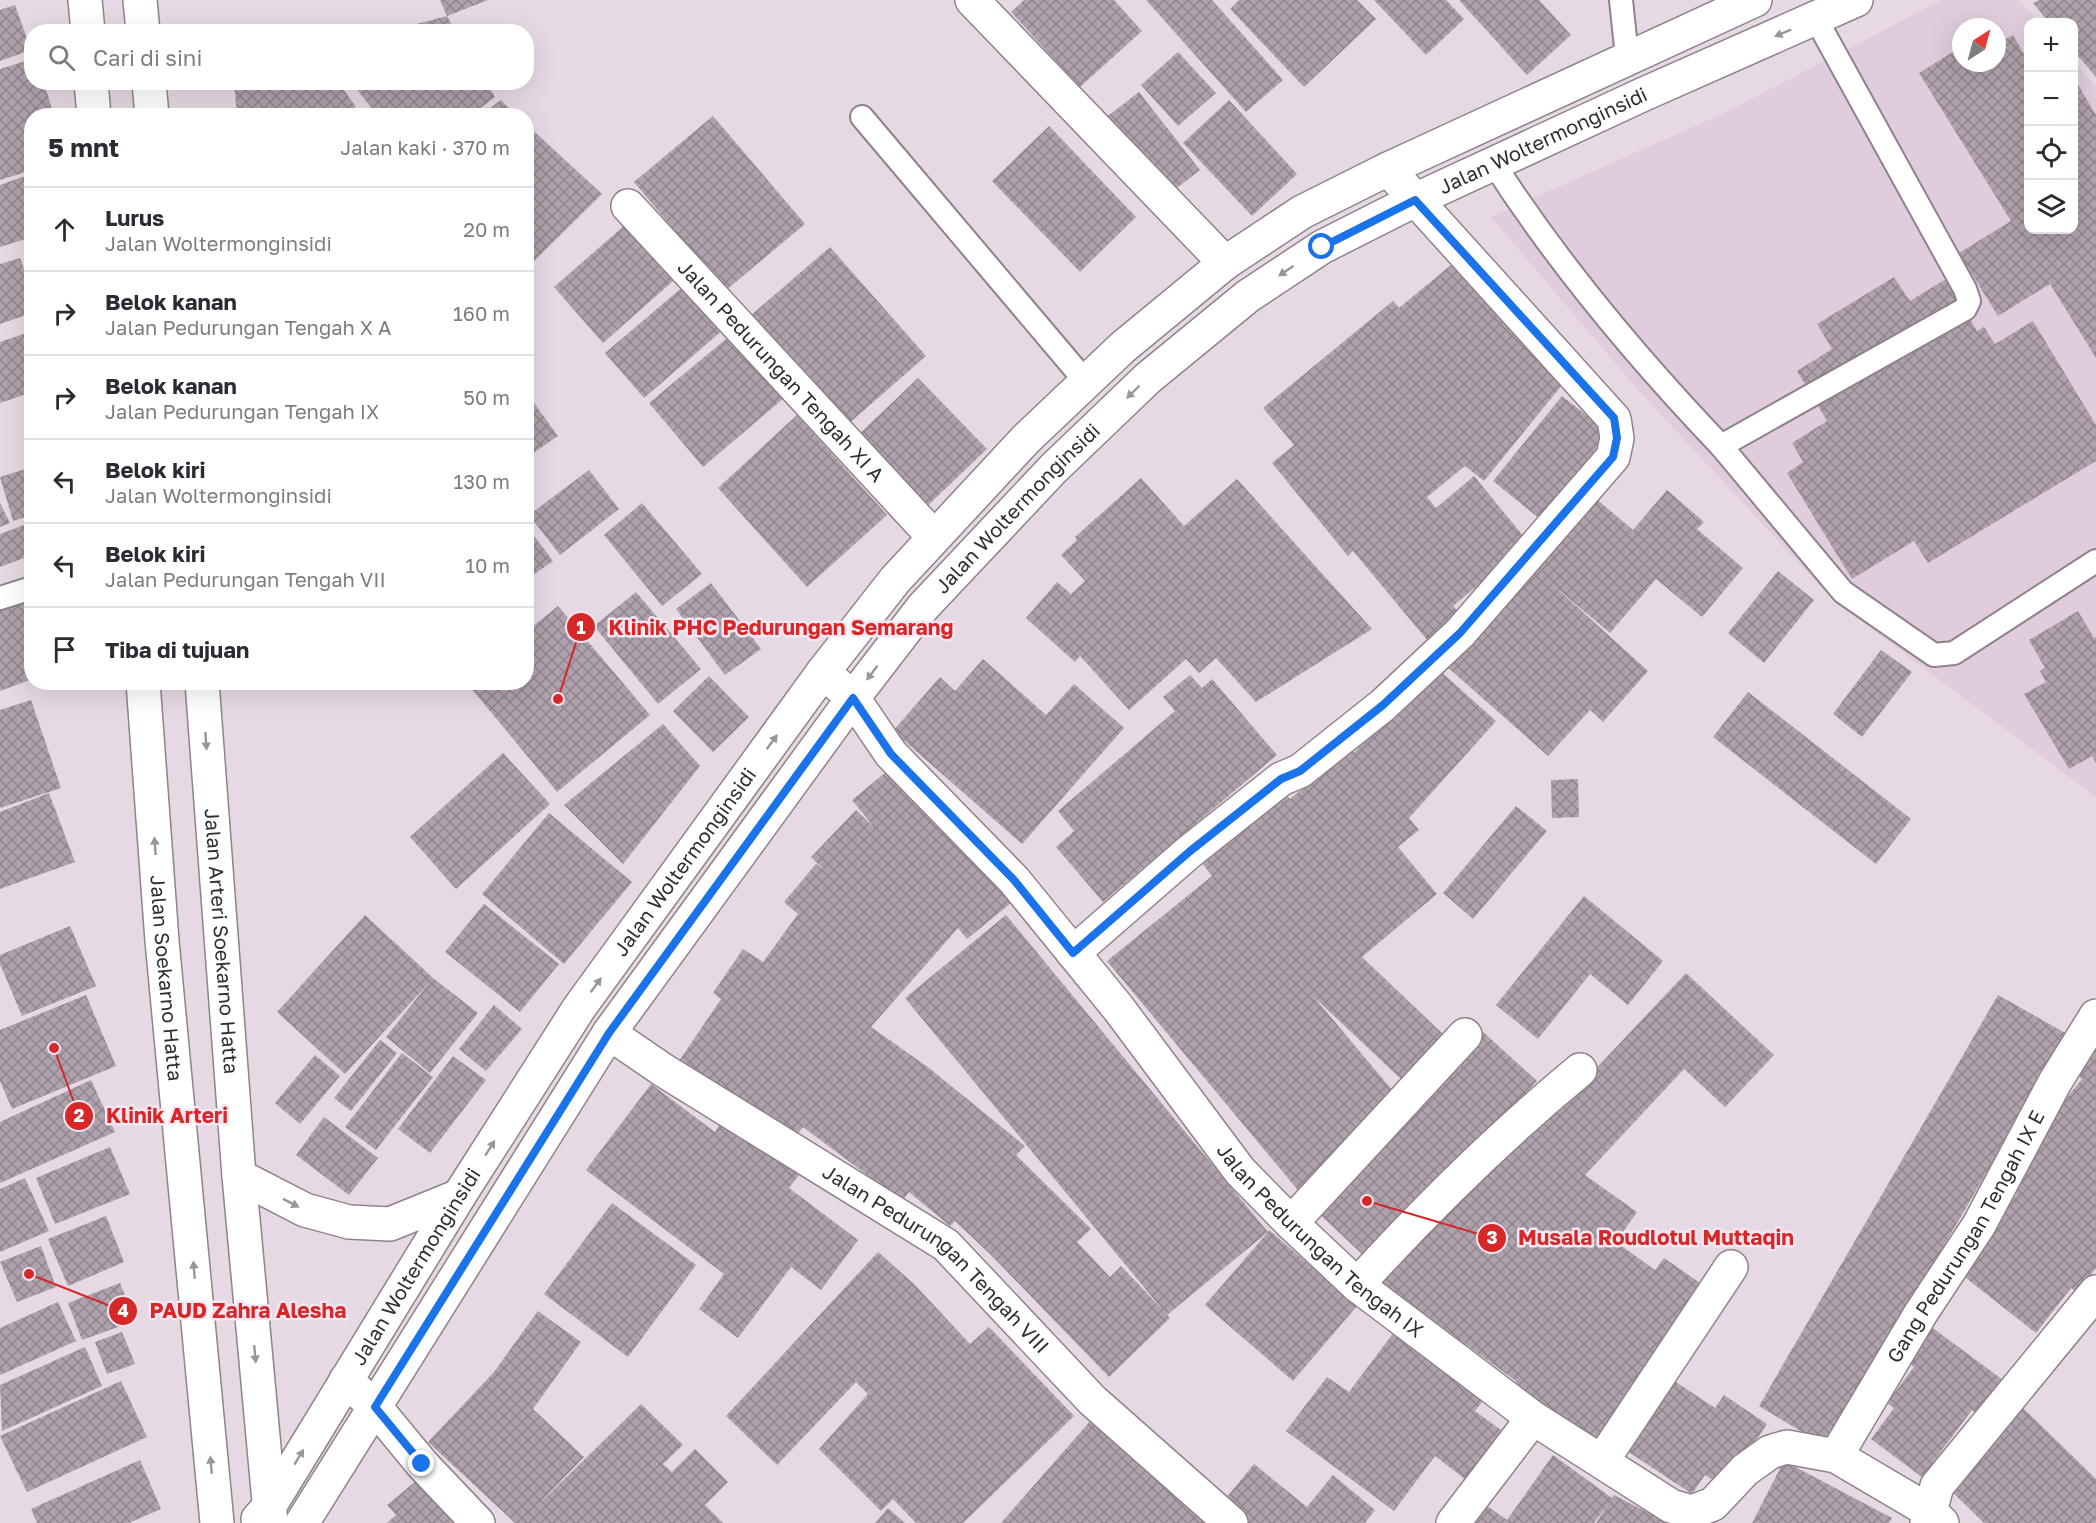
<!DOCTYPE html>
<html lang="id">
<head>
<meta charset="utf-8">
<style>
  :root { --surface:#fff; --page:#f7f7f7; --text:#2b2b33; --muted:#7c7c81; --line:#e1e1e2 }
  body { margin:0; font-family:"Golos Text",sans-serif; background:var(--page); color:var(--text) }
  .controls { position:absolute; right:18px; top:18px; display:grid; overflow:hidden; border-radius:12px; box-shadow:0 6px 24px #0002 }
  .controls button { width:54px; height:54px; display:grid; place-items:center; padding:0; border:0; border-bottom:2px solid var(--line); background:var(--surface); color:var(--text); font:30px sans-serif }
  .compass { position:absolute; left:1952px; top:18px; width:54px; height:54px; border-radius:50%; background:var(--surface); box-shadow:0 6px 24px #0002; rotate:36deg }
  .stop { position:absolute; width:18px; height:18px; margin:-14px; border:4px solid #1a73e8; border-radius:50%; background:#fff }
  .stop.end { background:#1a73e8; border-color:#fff; box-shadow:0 2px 6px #0008 }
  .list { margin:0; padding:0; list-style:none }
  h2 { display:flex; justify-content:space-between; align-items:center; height:78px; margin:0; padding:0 24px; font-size:26px }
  h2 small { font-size:20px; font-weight:400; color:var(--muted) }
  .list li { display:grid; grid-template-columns:39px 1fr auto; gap:18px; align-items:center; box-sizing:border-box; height:84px; padding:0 24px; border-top:2px solid var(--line) }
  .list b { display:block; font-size:22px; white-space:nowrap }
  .list p { margin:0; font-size:20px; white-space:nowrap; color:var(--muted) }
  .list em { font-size:20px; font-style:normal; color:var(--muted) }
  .icon { flex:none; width:33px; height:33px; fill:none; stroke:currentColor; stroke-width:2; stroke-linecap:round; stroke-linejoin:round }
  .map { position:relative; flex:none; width:2096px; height:1523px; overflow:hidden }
  .search { position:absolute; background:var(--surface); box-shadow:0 6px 24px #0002; left:24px; top:24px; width:510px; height:66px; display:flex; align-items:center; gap:15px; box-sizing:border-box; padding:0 21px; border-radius:24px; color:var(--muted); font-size:22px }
  .panel { position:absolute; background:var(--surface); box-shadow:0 6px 24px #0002; left:24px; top:108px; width:510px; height:582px; border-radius:24px }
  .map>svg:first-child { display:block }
  .built { fill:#e0ccdc; fill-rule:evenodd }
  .building { fill:url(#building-cross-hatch) }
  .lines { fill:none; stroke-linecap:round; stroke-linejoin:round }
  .lane-casing { stroke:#8f828c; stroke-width:26 }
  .street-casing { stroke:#8f828c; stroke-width:36 }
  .secondary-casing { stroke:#8f828c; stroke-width:36 }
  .primary-casing { stroke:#8f828c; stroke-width:36 }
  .lane { stroke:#fff; stroke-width:22 }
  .street { stroke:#fff; stroke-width:33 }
  .secondary { stroke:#fff; stroke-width:33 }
  .primary { stroke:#fff; stroke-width:33 }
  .oneway { fill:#989698 }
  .route { stroke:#1a73e8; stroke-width:8 }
  .labels { text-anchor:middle; stroke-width:5; stroke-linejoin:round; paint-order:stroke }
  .street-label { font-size:20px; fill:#322d31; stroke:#f5e6f2 }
  .leader { fill:none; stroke:#d62828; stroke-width:2 }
  .callout-dot { fill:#d62828; stroke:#f5e6f2; stroke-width:2 }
  .mark-label { font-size:18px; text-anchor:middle; font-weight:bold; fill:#fff }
  .callout-label { font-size:21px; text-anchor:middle; font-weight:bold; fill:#d62828; stroke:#f5e6f2; stroke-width:5; stroke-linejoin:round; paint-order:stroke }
</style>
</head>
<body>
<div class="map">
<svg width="2096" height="1523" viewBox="0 0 2096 1523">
  <defs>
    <pattern id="building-cross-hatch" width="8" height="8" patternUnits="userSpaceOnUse" patternTransform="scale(1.5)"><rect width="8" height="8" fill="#b0a2ad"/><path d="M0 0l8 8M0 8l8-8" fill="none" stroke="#90848d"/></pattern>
  </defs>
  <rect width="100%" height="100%" fill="#e7d9e4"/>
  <path class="built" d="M1942 0H2018L2038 22H2028V230H2074V61L2096 87V797L1833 600 1640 392 1491 217 1722 114ZM1961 27H1997V63H1961Z"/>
  <g class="building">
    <polygon points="440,0 488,0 447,16"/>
    <polygon points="1024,0 1114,0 1142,31 1080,87 1011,12"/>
    <polygon points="1146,0 1212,0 1283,80 1246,112"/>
    <polygon points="1239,0 1357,0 1376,19 1304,87 1230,9"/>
    <polygon points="1374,0 1446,0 1464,19 1426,55"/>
    <polygon points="1459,0 1539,0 1571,35 1527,75"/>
    <polygon points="2040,0 2096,0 2096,77 2074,51 2074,22 2049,22 2033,3"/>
    <polygon points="15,5 31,50 0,61 0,10"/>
    <polygon points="447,16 456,32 391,32 391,31"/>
    <polygon points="2013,35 2028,61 2028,230 2074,230 2074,78 2096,115 2096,358 2050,284 1998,316 1959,253 2011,221 1919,73 1961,47 1961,63 1997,63 1997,44"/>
    <polygon points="1178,52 1216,93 1178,126 1141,85"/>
    <polygon points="32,59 32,82 44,82 54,116 32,116 32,170 0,180 0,69"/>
    <polygon points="234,82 338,82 356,107 334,116 237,116"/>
    <polygon points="351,82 486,82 495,97 470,116 378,116"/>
    <polygon points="1139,92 1200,170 1165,197 1104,119"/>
    <polygon points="501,100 517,116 480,116"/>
    <polygon points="1229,100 1297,174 1252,216 1183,143"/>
    <polygon points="713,116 805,224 725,291 634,182"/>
    <polygon points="526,124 602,194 529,266 526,263"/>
    <polygon points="1049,126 1136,217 1080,272 992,181"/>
    <polygon points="28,175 32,184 32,237 0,247 0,185"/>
    <polygon points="633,218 682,273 603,343 554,287"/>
    <polygon points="830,247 926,356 846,426 749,317"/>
    <polygon points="20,258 32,290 32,313 0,324 0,264"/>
    <polygon points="1457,260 1562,385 1484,481 1465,466 1427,497 1436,508 1474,476 1529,543 1453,606 1461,615 1428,641 1353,551 1348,556 1272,463 1294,445 1263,408 1393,301 1399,308"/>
    <polygon points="1894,277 1910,301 1946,279 1977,331 1984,327 1995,344 2033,321 2096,425 2096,461 1928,563 1914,541 1852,579 1787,473 1803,462 1792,443 1827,421 1797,371 1832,349 1817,324"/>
    <polygon points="685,285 724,329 644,398 605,353"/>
    <polygon points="32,331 32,392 0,403 0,342"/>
    <polygon points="732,334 785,397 703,467 649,403"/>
    <polygon points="918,378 987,449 922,511 854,439"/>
    <polygon points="526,392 558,436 526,458"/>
    <polygon points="1562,396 1609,433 1540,519 1493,481"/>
    <polygon points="797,415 887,515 807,587 718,488"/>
    <polygon points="32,467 32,515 13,521 0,477"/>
    <polygon points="589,470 619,509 560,555 529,515"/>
    <polygon points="1141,478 1184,526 1237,479 1372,629 1256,702 1216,658 1199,673 1186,659 1129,710 1080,656 1075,662 1026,618 1057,582 1071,594 1085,581 1061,555 1077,540 1075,537"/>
    <polygon points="1667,490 1704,522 1697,529 1743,568 1702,617 1656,579 1610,633 1553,585 1648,671 1603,722 1590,710 1548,756 1446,666 1594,497 1633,530"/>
    <polygon points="0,503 10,523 0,527"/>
    <polygon points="642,503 702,574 662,606 604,535"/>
    <polygon points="32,522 32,555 0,567 0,534"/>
    <polygon points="526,525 553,561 526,580"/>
    <polygon points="1778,571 1814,600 1764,663 1728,633"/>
    <polygon points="711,583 761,649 725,675 676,609"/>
    <polygon points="636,592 701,669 658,704 594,626"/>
    <polygon points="32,595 32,679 0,691 0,607"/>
    <polygon points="558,606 650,715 557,792 466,682 526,682 526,632"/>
    <polygon points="2078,611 2094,638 2096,637 2096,763 2092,756 2069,769 2024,694 2046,682 2040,671 2045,668 2029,640"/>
    <polygon points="1881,650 1912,672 1862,737 1833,714"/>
    <polygon points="983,659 1046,715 1074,684 1124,728 1022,844 893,731 940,677 955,691"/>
    <polygon points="1438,669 1496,721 1409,818 1419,830 1398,847 1437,894 1362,957 1445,1036 1403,1081 1314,997 1398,1097 1302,1195 1107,961 1212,876 1198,858 1281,789 1290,799 1351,749 1354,753 1401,700"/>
    <polygon points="1190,675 1202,688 1212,679 1277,755 1103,902 1056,847 1074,831 1058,811 1175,711 1163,697"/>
    <polygon points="709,676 749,717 713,752 673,711"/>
    <polygon points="1748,692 1911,819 1876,864 1713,737"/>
    <polygon points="31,700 61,788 0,808 0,710"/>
    <polygon points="663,724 700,766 623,864 564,805"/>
    <polygon points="503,753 550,804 456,889 410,837"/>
    <polygon points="896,764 1011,903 967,939 958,928 871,1027 929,1068 1025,1146 1016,1155 1091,1229 1077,1242 1110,1277 1121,1266 1162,1309 905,998 1006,915 1268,1232 1269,1230 1357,1306 1293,1381 1205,1305 1268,1232 1167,1315 1170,1318 1109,1377 992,1256 955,1221 950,1226 909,1192 902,1201 803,1127 796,1136 677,1064 721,999 713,993 743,949 763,962 798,914 784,902 816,864 825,871 811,857 856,810 874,827 852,800"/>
    <polygon points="1578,779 1579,817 1552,818 1551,780"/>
    <polygon points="49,793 75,862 0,889 0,812"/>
    <polygon points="1516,806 1547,831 1473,919 1443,893"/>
    <polygon points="549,813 632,882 564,964 482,894"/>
    <polygon points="1584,896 1663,961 1628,1005 1590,974 1538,1039 1496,1005"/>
    <polygon points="484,904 559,964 520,1012 445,952"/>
    <polygon points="365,915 433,978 478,1013 430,1073 386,1037 428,984 345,1074 277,1012"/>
    <polygon points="70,926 96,986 22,1016 0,964 0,955"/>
    <polygon points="1686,973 1774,1055 1725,1107 1684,1069 1585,1175 1637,1212 1616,1242 1655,1270 1664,1258 1706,1287 1597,1446 1511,1387 1516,1381 1443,1328 1438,1333 1375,1276 1486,1159 1555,1112"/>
    <polygon points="86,995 116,1066 12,1109 0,1081 0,1030"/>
    <polygon points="1998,995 2067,1034 1827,1447 1759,1406"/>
    <polygon points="494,1005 522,1029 486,1071 459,1049"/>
    <polygon points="1480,1029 1537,1081 1427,1201 1420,1194 1364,1256 1314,1209"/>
    <polygon points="2096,1033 2096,1268 2077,1292 2071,1288 2036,1333 1957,1271 2017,1194 2007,1187 2042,1143 2035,1137 2082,1079 2068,1068"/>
    <polygon points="380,1040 397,1053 351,1111 334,1098"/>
    <polygon points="402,1053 433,1077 376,1150 345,1127"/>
    <polygon points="315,1055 340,1076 300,1124 275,1103"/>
    <polygon points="453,1056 486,1080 430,1153 398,1129"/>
    <polygon points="91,1080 115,1132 0,1183 0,1122"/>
    <polygon points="651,1084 715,1132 724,1118 799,1175 789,1188 858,1240 821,1290 791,1267 738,1338 699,1309 724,1274 586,1170"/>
    <polygon points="324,1117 378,1158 349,1195 296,1155"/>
    <polygon points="110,1147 130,1194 55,1224 36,1178"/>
    <polygon points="25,1178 49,1231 0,1252 0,1189"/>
    <polygon points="612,1203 696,1265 628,1357 544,1294"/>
    <polygon points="106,1216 124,1262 68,1286 48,1239"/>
    <polygon points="41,1246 56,1287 17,1302 0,1262"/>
    <polygon points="878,1252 914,1284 970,1344 989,1327 1074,1416 963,1523 916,1523 893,1499 881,1511 819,1449 868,1394 856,1382 777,1465 726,1416"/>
    <polygon points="120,1283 135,1321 82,1340 68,1303"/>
    <polygon points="58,1302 76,1341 0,1375 0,1328"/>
    <polygon points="538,1311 581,1342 533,1409 584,1457 535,1508 641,1404 683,1445 663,1464 672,1472 695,1449 728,1482 705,1505 723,1523 515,1523 428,1442 494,1372"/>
    <polygon points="1930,1326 2003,1380 1978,1414 1972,1410 1922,1477 1871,1439 1894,1408 1887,1403 1914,1367 1906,1360"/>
    <polygon points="122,1332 135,1364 107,1374 95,1342"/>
    <polygon points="1394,1332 1484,1399 1475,1411 1501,1430 1465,1479 1435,1456 1394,1511 1286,1431 1327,1377 1349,1392"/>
    <polygon points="85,1347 102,1386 2,1431 0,1385"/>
    <polygon points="1667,1376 1715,1408 1724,1395 1767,1424 1725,1488 1705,1475 1692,1494 1621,1447"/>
    <polygon points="121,1381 147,1437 27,1492 0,1436"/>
    <polygon points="2022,1407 2096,1479 2096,1523 1984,1523 1945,1485"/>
    <polygon points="1092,1419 1210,1523 1001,1523"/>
    <polygon points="1553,1455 1612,1498 1614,1495 1668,1523 1596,1523 1608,1504 1594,1523 1468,1523 1483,1503 1507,1520"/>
    <polygon points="140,1460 161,1509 129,1523 37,1523 31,1509"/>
    <polygon points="1784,1461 1892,1518 1889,1523 1752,1523"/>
    <polygon points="1254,1464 1307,1507 1333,1475 1375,1510 1365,1523 1247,1523 1222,1503"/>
    <polygon points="422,1476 463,1523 387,1523 396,1515 387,1505"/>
    <polygon points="888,1508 905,1523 875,1523"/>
  </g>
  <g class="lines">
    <defs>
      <g id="lane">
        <polyline points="1621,0 1627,57"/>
        <polyline points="1816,19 1965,289 1969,301 1965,309 1721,446 1843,592 1934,655 1954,653 2096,561"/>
        <polyline points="862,117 1086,382"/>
        <path d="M1494 164C1559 265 1638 359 1721 446"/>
        <polyline points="0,598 32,588"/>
      </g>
      <g id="street">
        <polyline points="972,0 1225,263"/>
        <path id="s1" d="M628 206 933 536"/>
        <path id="s2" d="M823 672 853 698 891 754 1014 880 1119 1009 1240 1171 1291 1223 1357 1285 1533 1418 1671 1506 1692 1512 1713 1504 1745 1470 1770 1452 1787 1447 1836 1456 1931 1512 1942 1523"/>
        <polyline points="1073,953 1189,852 1281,779 1300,771 1383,705 1460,633 1613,457 1617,438 1614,419 1388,169"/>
        <path id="s3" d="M609 1033 663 1070 946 1245 1092 1400 1231 1523"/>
        <polyline points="1291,1223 1465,1035"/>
        <path d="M1357 1285C1427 1208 1499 1137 1580 1070"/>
        <polyline points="346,1380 375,1407 422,1464 478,1523"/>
        <path id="s4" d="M1836 1456 1921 1313 1979 1225 2055 1082 2096 1016"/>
        <polyline points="1602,1461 1731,1267"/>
        <polyline points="1453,1523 1533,1418"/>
        <polyline points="1927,1523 1937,1486 2096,1292"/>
      </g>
      <g id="secondary">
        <polyline points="239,1176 305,1210 349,1222 390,1224 459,1196"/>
        <path id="s5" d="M258 1519 269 1507 459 1196 579 1008 823 672 895 580 1026 439 1123 347 1225 263 1302 212 1388 169 1755 0"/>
        <path id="s6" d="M302 1523 609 1033 853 698 923 607 1053 469 1148 378 1248 296 1322 247 1415 200 1644 94 1856 0"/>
      </g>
      <g id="primary">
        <polyline points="85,0 88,32"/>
        <polyline points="140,0 143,32"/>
        <polyline points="91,82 94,116"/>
        <polyline points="149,82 152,116"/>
        <path id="s7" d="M143 682 162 941 217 1523"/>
        <path id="s8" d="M202 682 239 1176 271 1523"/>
      </g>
    </defs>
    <use href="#lane" class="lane-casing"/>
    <use href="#street" class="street-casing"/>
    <use href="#secondary" class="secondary-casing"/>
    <use href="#primary" class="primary-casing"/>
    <use href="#lane" class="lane"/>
    <use href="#street" class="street"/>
    <use href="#secondary" class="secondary"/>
    <use href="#primary" class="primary"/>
  </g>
  <defs><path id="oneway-solid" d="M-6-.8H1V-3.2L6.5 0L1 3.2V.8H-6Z" transform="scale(1.5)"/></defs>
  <g class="oneway">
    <use href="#oneway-solid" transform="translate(1783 33) rotate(157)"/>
    <use href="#oneway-solid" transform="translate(1286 271) rotate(146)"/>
    <use href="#oneway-solid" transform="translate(1133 392) rotate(136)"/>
    <use href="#oneway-solid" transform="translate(872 673) rotate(127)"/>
    <use href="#oneway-solid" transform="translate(206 741) rotate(86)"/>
    <use href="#oneway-solid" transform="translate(772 742) rotate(-54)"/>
    <use href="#oneway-solid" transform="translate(155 846) rotate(-94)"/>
    <use href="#oneway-solid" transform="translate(596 985) rotate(-54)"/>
    <use href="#oneway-solid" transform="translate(490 1148) rotate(-58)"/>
    <use href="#oneway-solid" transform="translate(291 1203) rotate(27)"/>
    <use href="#oneway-solid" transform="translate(194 1270) rotate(-95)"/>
    <use href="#oneway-solid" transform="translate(255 1354) rotate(85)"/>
    <use href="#oneway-solid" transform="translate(299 1457) rotate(-59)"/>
    <use href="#oneway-solid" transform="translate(211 1465) rotate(-95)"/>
  </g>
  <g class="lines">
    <polyline class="route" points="422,1464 375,1407 609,1033 853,698 891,754 1014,880 1073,953 1189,852 1281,779 1300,771 1383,705 1460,633 1613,457 1617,438 1614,418 1415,200 1322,247"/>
  </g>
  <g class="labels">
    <g class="street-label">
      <text dy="7" stroke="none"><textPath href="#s6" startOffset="1892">Jalan Woltermonginsidi</textPath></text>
      <text dy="7" stroke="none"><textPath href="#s1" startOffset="225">Jalan Pedurungan Tengah XI A</textPath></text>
      <text dy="7" stroke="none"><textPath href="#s6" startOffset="1244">Jalan Woltermonginsidi</textPath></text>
      <text dy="7" stroke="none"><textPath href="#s5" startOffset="784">Jalan Woltermonginsidi</textPath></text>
      <text dy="7" stroke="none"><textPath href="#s8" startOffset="260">Jalan Arteri Soekarno Hatta</textPath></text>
      <text dy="7" stroke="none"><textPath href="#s7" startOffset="297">Jalan Soekarno Hatta</textPath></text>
      <text dy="7" stroke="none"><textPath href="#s4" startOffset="255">Gang Pedurungan Tengah IX E</textPath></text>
      <text dy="7" stroke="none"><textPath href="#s2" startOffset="758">Jalan Pedurungan Tengah IX</textPath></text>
      <text dy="7" stroke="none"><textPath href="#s3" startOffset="399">Jalan Pedurungan Tengah VIII</textPath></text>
      <text dy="7" stroke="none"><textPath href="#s5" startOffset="298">Jalan Woltermonginsidi</textPath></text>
    </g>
  </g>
  <path class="leader" d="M558 699L581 627M54 1048L79 1116M1367 1201L1492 1238M29 1274L123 1311"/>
  <g class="callout-dot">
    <circle cx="558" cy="699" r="6"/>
    <circle cx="54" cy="1048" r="6"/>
    <circle cx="1367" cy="1201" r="6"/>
    <circle cx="29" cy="1274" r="6"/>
    <circle cx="581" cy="627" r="15"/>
    <circle cx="79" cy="1116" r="15"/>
    <circle cx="1492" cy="1238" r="15"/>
    <circle cx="123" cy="1311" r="15"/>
  </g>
  <g class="mark-label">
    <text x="581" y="634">1</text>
    <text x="79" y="1122">2</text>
    <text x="1492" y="1244">3</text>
    <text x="123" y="1317">4</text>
  </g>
  <g class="callout-label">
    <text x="781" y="635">Klinik PHC Pedurungan Semarang</text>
    <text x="167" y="1123">Klinik Arteri</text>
    <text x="1656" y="1245">Musala Roudlotul Muttaqin</text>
    <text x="248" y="1318">PAUD Zahra Alesha</text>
  </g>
</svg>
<div class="controls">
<button>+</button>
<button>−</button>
<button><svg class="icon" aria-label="locate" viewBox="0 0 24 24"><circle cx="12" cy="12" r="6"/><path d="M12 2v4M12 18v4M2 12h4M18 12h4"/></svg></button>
<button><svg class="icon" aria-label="layers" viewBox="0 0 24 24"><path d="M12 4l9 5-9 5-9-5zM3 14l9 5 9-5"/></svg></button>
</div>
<svg class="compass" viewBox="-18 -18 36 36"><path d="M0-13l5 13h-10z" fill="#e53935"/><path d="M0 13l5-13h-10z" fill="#7c7c81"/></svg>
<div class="stop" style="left:1322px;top:247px"></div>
<div class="stop end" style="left:422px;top:1464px"></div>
<div class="search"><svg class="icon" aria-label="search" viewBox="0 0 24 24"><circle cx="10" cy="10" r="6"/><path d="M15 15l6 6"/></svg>Cari di sini</div>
<section class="panel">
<h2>5 mnt<small>Jalan kaki · 370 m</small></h2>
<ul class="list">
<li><svg class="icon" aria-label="ahead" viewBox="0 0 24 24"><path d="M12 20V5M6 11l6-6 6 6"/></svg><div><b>Lurus</b><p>Jalan Woltermonginsidi</p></div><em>20 m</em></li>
<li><svg class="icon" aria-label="right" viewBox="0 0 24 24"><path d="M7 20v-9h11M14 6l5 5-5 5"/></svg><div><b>Belok kanan</b><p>Jalan Pedurungan Tengah X A</p></div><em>160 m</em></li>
<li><svg class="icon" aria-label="right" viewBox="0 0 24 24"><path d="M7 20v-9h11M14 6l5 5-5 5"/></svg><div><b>Belok kanan</b><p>Jalan Pedurungan Tengah IX</p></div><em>50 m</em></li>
<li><svg class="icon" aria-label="left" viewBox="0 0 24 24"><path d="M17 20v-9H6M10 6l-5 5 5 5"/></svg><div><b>Belok kiri</b><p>Jalan Woltermonginsidi</p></div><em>130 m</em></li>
<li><svg class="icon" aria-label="left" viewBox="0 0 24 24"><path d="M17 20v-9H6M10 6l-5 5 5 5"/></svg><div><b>Belok kiri</b><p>Jalan Pedurungan Tengah VII</p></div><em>10 m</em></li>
<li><svg class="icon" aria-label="arrive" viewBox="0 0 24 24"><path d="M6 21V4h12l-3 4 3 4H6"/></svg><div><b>Tiba di tujuan</b></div></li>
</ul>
</section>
</div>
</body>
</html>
